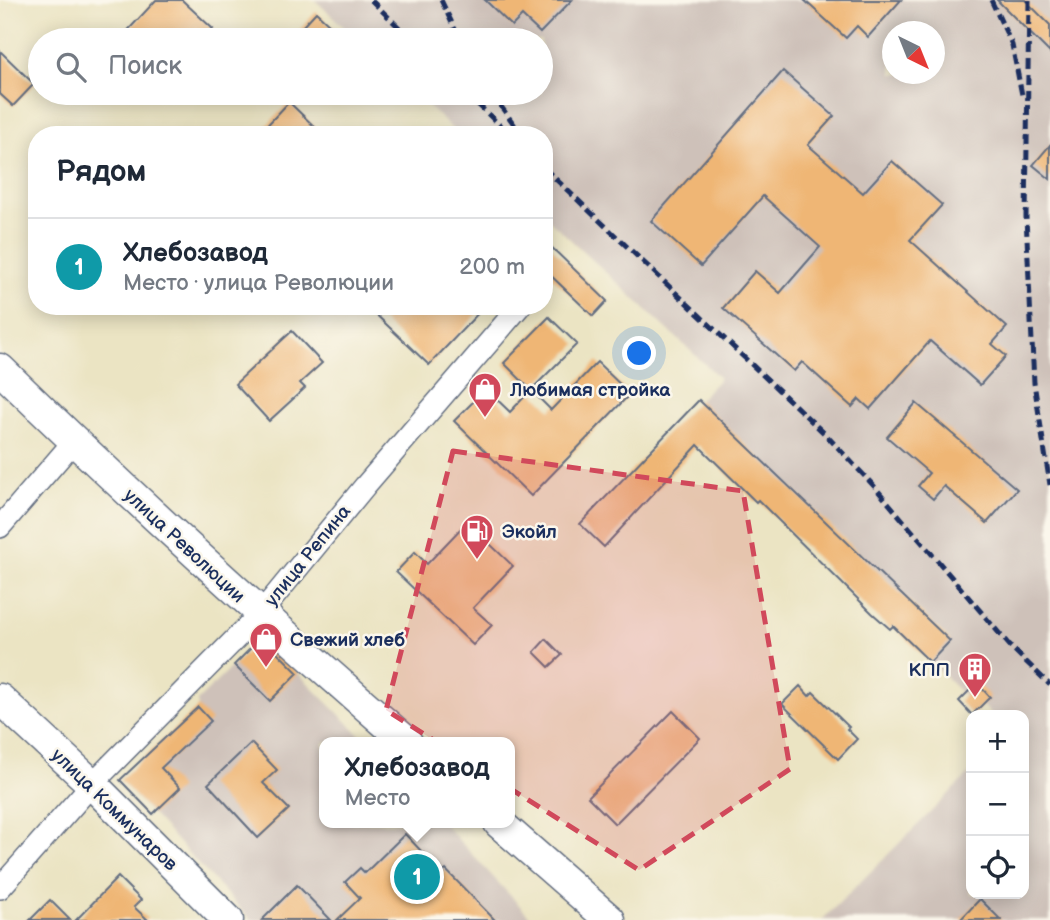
<!DOCTYPE html>
<html lang="ru">
<head>
<meta charset="utf-8">
<style>
  :root { --surface:#fff; --page:#f6f6f7; --text:#1f2937; --muted:#747a83; --line:#e0e1e3; --accent:#d1495b }
  body { margin:0; font-family:"Balsamiq Sans",sans-serif; background:var(--page); color:var(--text) }
  .controls { position:absolute; right:21px; bottom:21px; display:grid; overflow:hidden; border-radius:14px; box-shadow:0 4px 18px #0003 }
  .controls button { width:63px; height:63px; display:grid; place-items:center; padding:0; border:0; border-bottom:2px solid var(--line); background:var(--surface); color:var(--text); font:35px sans-serif }
  .compass { position:absolute; left:882px; top:21px; width:63px; height:63px; border-radius:50%; background:var(--surface); box-shadow:0 4px 18px #0003; rotate:137deg }
  .you { position:absolute; left:640px; top:354px; width:24px; height:24px; margin:-18px; border:5px solid #fff; border-radius:50%; background:#1a73e8; box-shadow:0 0 0 10px #1a73e833 }
  .badge { display:grid; place-items:center; width:46px; height:46px; border-radius:50%; background:var(--accent); color:#fff; font-size:23px; font-weight:700 }
  .pin { position:absolute; translate:-50% -50%; border:4px solid #fff; box-shadow:0 2px 7px #0006 }
  .popup { position:absolute; left:319px; top:737px; width:196px; height:91px; box-sizing:border-box; display:grid; place-content:center; border-radius:14px; background:var(--surface); filter:drop-shadow(0 2px 5px #0005); font-size:23px; white-space:nowrap; color:var(--muted) }
  .popup b { font-size:26px; color:var(--text) }
  .popup::after { content:''; position:absolute; left:50%; top:100%; margin-left:-14px; border:14px solid transparent; border-top-color:var(--surface) }
  .list { margin:0; padding:0; list-style:none }
  h2 { display:flex; justify-content:space-between; align-items:center; height:91px; margin:0; padding:0 28px; font-size:30px }
  h2 small { font-size:23px; font-weight:400; color:var(--muted) }
  .list li { display:grid; grid-template-columns:46px 1fr auto; gap:21px; align-items:center; box-sizing:border-box; height:98px; padding:0 28px; border-top:2px solid var(--line) }
  .list b { display:block; font-size:26px; white-space:nowrap }
  .list p { margin:0; font-size:23px; white-space:nowrap; color:var(--muted) }
  .list em { font-size:23px; font-style:normal; color:var(--muted) }
  .icon { flex:none; width:38px; height:38px; fill:none; stroke:currentColor; stroke-width:2; stroke-linecap:round; stroke-linejoin:round }
  .map { position:relative; flex:none; width:1050px; height:920px; overflow:hidden }
  .search { position:absolute; background:var(--surface); box-shadow:0 4px 18px #0003; left:28px; top:28px; width:525px; height:77px; display:flex; align-items:center; gap:18px; box-sizing:border-box; padding:0 24px; border-radius:38px; color:var(--muted); font-size:26px }
  .panel { position:absolute; background:var(--surface); box-shadow:0 4px 18px #0003; left:28px; top:126px; width:525px; height:189px; border-radius:28px }
  .map>svg:first-child { display:block }
  .industrial { fill:#cec1b9; fill-rule:evenodd }
  .building { fill:#efb674 }
  .lines { fill:none; stroke-linecap:round; stroke-linejoin:round }
  .street-casing { stroke:#646e81; stroke-width:24 }
  .secondary-casing { stroke:#646e81; stroke-width:33 }
  .street { stroke:#fff; stroke-width:21 }
  .secondary { stroke:#fff; stroke-width:30 }
  .rail { stroke:#1b2f5e; stroke-width:5; stroke-dasharray:10 5; stroke-linecap:butt }
  .marked { fill:#d1495b; fill-opacity:0.2; stroke:#d1495b; stroke-width:5; stroke-dasharray:14 9; stroke-linejoin:round }
  .labels { text-anchor:middle; stroke-width:5; stroke-linejoin:round; paint-order:stroke }
  .poi-label { font-size:19px; font-weight:bold; fill:#1b2f5e; stroke:#fbf7ec; text-anchor:start }
  .street-label { font-size:19px; fill:#1b2f5e; stroke:#fbf7ec }
</style>
</head>
<body>
<div class="map">
<svg width="1050" height="920" viewBox="0 0 1050 920">
  <rect width="100%" height="100%" fill="#fbf7ec"/>
  <filter id="ink" filterUnits="userSpaceOnUse"><feTurbulence type="fractalNoise" baseFrequency=".0143" numOctaves="2"/><feDisplacementMap in="SourceGraphic" scale="14" xChannelSelector="R" yChannelSelector="G"/><feConvolveMatrix kernelMatrix="1 2 1 2 8 2 1 2 1" color-interpolation-filters="sRGB"/></filter>
  <filter id="wash" filterUnits="userSpaceOnUse"><feTurbulence type="fractalNoise" baseFrequency=".00686" numOctaves="4" result="noise"/><feDisplacementMap in="SourceGraphic" scale="28" xChannelSelector="R" yChannelSelector="G"/><feGaussianBlur stdDeviation="1.57" result="paint"/><feColorMatrix in="noise" values="0 0 0 0 0 0 0 0 0 0 0 0 0 0 0 0 0 1.4 0 .05"/><feComposite in="paint" operator="in"/></filter>
  <g filter="url(#wash)">
    <rect width="100%" height="100%" fill="#ebe4c3"/>
    <g class="industrial">
      <path d="M315 0H1050V920H822L971 772V894H1024V715H993L982 705 972 715 959 701 964 695 930 662 950 640 699 400 720 378 544 215V135H459L414 93H541V40H358ZM892 32H934V74H892Z"/>
      <polygon points="262,637 367,742 324,742 324,823 443,823 533,920 251,920 120,780 198,707 197,701"/>
    </g>
    <g id="blocks">
      <g class="building">
        <polygon points="156,0 182,0 213,29 202,40 119,40"/>
        <polygon points="485,0 572,0 540,33 522,16 512,26"/>
        <polygon points="804,0 901,0 868,37 857,26 846,38"/>
        <polygon points="997,0 1025,0 1050,25 1050,53"/>
        <polygon points="316,12 346,40 290,40"/>
        <polygon points="0,51 34,84 13,106 0,94"/>
        <polygon points="783,71 834,116 808,145 863,193 892,161 942,205 910,240 1007,327 992,344 1006,356 980,385 930,341 870,409 859,399 852,407 802,362 794,371 723,308 755,271 780,293 820,247 763,196 701,266 651,221"/>
        <polygon points="289,102 323,135 258,135"/>
        <polygon points="1050,145 1050,179 1033,165"/>
        <polygon points="544,240 607,301 593,316 544,269"/>
        <polygon points="367,306 485,306 429,365"/>
        <polygon points="549,317 577,344 531,390 504,363"/>
        <polygon points="292,331 322,363 300,383 305,388 269,421 235,384"/>
        <polygon points="597,362 630,394 531,496 454,421 486,389 510,412 531,390 551,410"/>
        <polygon points="699,400 950,641 930,662 893,626 890,629 872,613 758,500 756,502 698,445 604,547 580,524"/>
        <polygon points="916,403 1017,489 987,523 944,486 933,499 918,486 929,473 887,437"/>
        <polygon points="467,522 513,566 473,608 492,625 473,645 396,572 415,552 427,564"/>
        <polygon points="262,637 298,673 270,701 234,665"/>
        <polygon points="546,639 562,655 549,667 534,652"/>
        <polygon points="977,683 990,697 972,715 959,701"/>
        <polygon points="800,686 809,696 813,692 849,727 847,729 857,739 838,759 782,704"/>
        <polygon points="198,707 211,721 161,768 180,788 153,814 120,780"/>
        <polygon points="673,711 700,738 615,824 588,797"/>
        <polygon points="251,743 277,770 263,783 289,809 258,838 208,784"/>
        <polygon points="405,834 442,873 446,870 495,920 337,920 360,898 345,882 360,868 365,873"/>
        <polygon points="118,877 141,900 134,907 148,920 76,920"/>
        <polygon points="297,885 331,920 262,920"/>
        <polygon points="980,899 1001,920 960,920"/>
        <polygon points="50,900 70,920 30,920"/>
      </g>
    </g>
  </g>
  <g filter="url(#ink)">
    <use href="#blocks" fill-opacity="0" stroke="#646e81" stroke-width="2"/>
    <g class="lines">
      <defs>
        <g id="street">
          <polyline points="0,527 74,441"/>
          <polyline points="0,888 92,784 260,614 365,486 520,306"/>
        </g>
        <g id="secondary">
          <path d="M0 369C132 498 268 621 407 742"/>
          <polyline points="0,699 92,784 228,920"/>
          <polyline points="499,823 610,920"/>
        </g>
      </defs>
      <use href="#street" class="street-casing"/>
      <use href="#secondary" class="secondary-casing"/>
      <use href="#street" class="street"/>
      <use href="#secondary" class="secondary"/>
      <g class="rail">
        <polyline points="371,0 412,40"/>
        <polyline points="441,0 460,40"/>
        <polyline points="991,0 1012,45 1022,95"/>
        <polyline points="1029,0 1026,217 1034,383 1050,485"/>
        <polyline points="466,93 510,135"/>
        <polyline points="491,93 522,135"/>
        <polyline points="544,168 825,434 874,486 1010,646 1050,685"/>
      </g>
    </g>
  </g>
  <path class="marked" d="M453 451 743 491 790 769 639 870 386 710Z"/>
  <defs>
    <symbol id="shop-pin" viewBox="-11 -11 22 30"><path d="M0 17L-7.5 6A9.5 9.5 0 1 1 7.5 6Z" fill="#d1495b" stroke="#fbf7ec"/><path d="M-5-2.5h2.3a2.7 3.5 0 0 1 5.4 0H5L5.5 6h-11ZM-1.5-2.5h3a1.5 2.3 0 0 0-3 0Z" fill="#fff"/></symbol>
    <symbol id="fuel-pin" viewBox="-11 -11 22 30"><path d="M0 17L-7.5 6A9.5 9.5 0 1 1 7.5 6Z" fill="#d1495b" stroke="#fbf7ec"/><path d="M-5.5-6h7V0h2V4h1.3V-2.5L3-4.5l.8-.8L6-3V5H2.5V1h-1V6h-7ZM-4.2-4.7v3.2H.2V-4.7Z" fill="#fff"/></symbol>
    <symbol id="building-pin" viewBox="-11 -11 22 30"><path d="M0 17L-7.5 6A9.5 9.5 0 1 1 7.5 6Z" fill="#d1495b" stroke="#fbf7ec"/><path d="M-4-6H4V6H1V3H-1V6H-4ZM-2.5-4.3h1.7v1.8h-1.7ZM.8-4.3h1.7v1.8H.8ZM-2.5-1h1.7V.8h-1.7ZM.8-1h1.7V.8H.8Z" fill="#fff"/></symbol>
  </defs>
  <g fill-rule="evenodd">
    <use href="#shop-pin" x="466" y="370" width="38" height="52"/>
    <use href="#fuel-pin" x="458" y="512" width="38" height="52"/>
    <use href="#shop-pin" x="247" y="620" width="38" height="52"/>
    <use href="#building-pin" x="956" y="650" width="38" height="52"/>
  </g>
  <g class="labels">
    <g class="poi-label">
      <text x="510" y="396">Любимая стройка</text>
      <text x="502" y="538">Экойл</text>
      <text x="290" y="646">Свежий хлеб</text>
      <text x="950" y="676" text-anchor="end">КПП</text>
    </g>
    <g class="street-label">
      <text transform="translate(185 545) rotate(43)" y="7">улица Революции</text>
      <text transform="translate(307 555) rotate(-51)" y="7">улица Репина</text>
      <text transform="translate(115 809) rotate(44)" y="7">улица Коммунаров</text>
    </g>
  </g>
</svg>
<div class="controls">
<button>+</button>
<button>−</button>
<button><svg class="icon" aria-label="locate" viewBox="0 0 24 24"><circle cx="12" cy="12" r="6"/><path d="M12 2v4M12 18v4M2 12h4M18 12h4"/></svg></button>
</div>
<svg class="compass" viewBox="-18 -18 36 36"><path d="M0-13l5 13h-10z" fill="#e53935"/><path d="M0 13l5-13h-10z" fill="#747a83"/></svg>
<div class="you"></div>
<div class="pin badge" style="left:417px;top:877px;background:#0f9aa8">1</div>
<div class="popup"><b>Хлебозавод</b>Место</div>
<div class="search"><svg class="icon" aria-label="search" viewBox="0 0 24 24"><circle cx="10" cy="10" r="6"/><path d="M15 15l6 6"/></svg>Поиск</div>
<section class="panel">
<h2>Рядом<small></small></h2>
<ul class="list">
<li><span class="badge" style="background:#0f9aa8">1</span><div><b>Хлебозавод</b><p>Место · улица Революции</p></div><em>200 m</em></li>
</ul>
</section>
</div>
</body>
</html>
